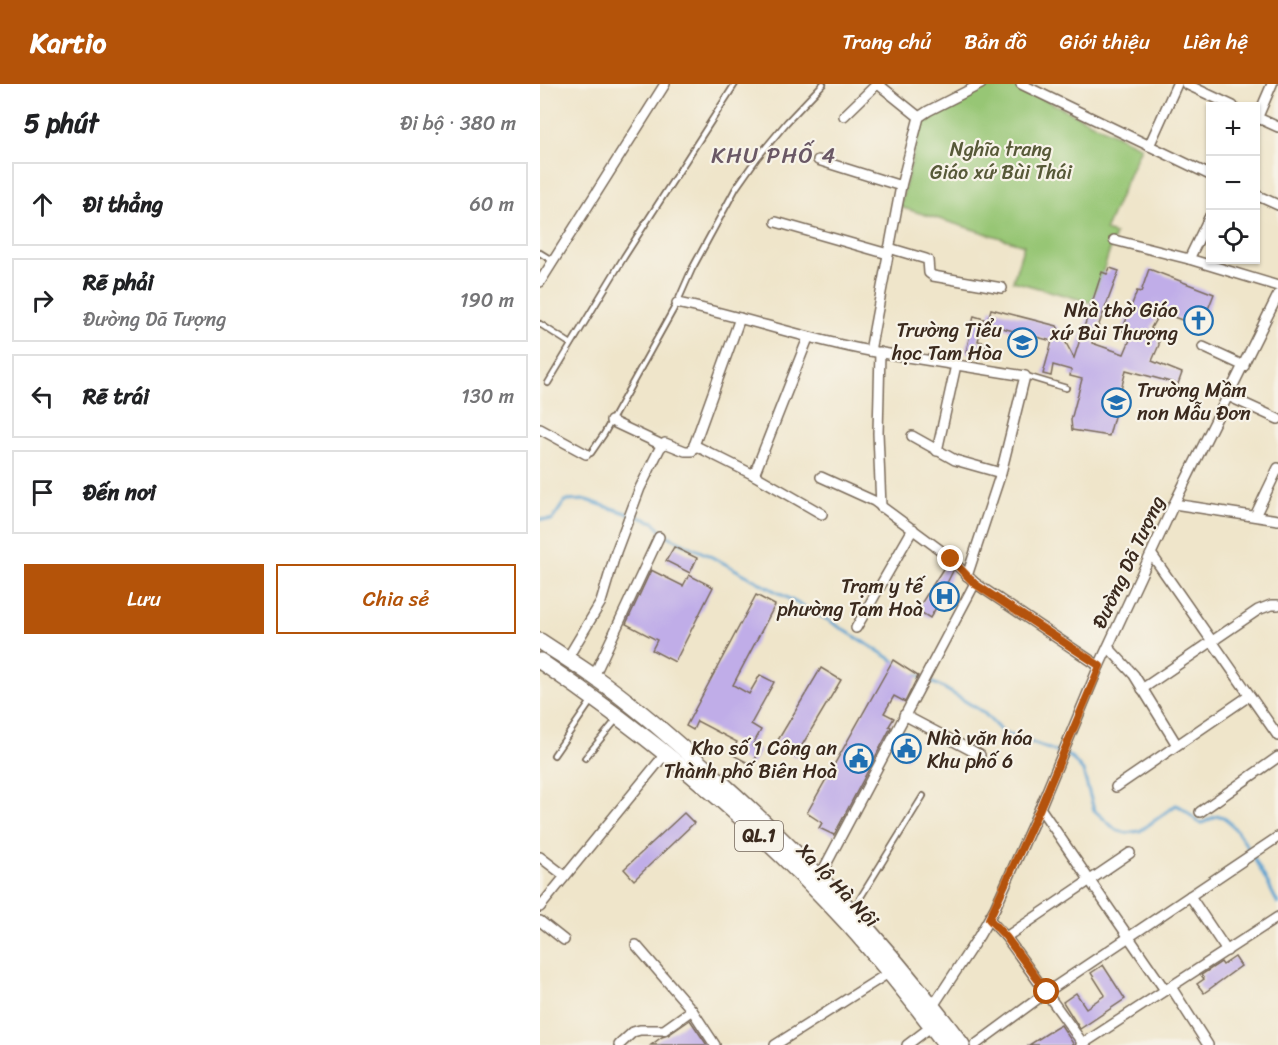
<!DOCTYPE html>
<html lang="vi">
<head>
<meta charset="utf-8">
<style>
  :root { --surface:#fff; --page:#f6f6f6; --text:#202124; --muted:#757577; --line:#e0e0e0; --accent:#b45309 }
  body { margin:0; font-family:Sriracha,sans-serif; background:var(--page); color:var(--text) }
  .controls { position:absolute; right:18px; top:18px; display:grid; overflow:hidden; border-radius:0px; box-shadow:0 2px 4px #0004 }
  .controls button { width:54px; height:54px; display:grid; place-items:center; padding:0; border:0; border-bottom:2px solid var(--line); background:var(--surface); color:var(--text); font:30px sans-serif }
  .stop { position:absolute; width:18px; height:18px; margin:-14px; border:4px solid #b45309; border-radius:50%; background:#fff }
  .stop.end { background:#b45309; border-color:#fff; box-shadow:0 2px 6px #0008 }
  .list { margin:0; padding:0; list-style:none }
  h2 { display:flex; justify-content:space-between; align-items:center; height:78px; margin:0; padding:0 24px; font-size:26px }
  h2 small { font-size:20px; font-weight:400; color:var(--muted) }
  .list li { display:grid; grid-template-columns:39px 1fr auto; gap:18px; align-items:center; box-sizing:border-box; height:84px; margin:0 12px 12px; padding:0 12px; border:2px solid var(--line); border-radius:0px }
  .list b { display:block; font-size:22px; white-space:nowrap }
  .list p { margin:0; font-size:20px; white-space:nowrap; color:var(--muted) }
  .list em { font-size:20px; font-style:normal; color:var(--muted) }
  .actions { display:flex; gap:12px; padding:18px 24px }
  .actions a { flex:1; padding:14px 0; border:2px solid var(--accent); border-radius:0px; text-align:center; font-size:21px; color:var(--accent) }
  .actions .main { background:var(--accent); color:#fff }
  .icon { flex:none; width:33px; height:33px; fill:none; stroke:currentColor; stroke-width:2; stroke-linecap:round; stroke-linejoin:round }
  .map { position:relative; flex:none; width:738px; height:961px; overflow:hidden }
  header { display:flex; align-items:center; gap:36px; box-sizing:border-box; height:84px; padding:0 30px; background:var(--accent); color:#fff }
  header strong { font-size:28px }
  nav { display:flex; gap:33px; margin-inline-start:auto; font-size:21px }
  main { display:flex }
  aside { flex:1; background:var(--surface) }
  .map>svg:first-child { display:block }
  .green { fill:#97c675; stroke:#69784a; stroke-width:1.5 }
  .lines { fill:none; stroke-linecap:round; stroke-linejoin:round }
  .stream { stroke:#5ba1d0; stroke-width:3 }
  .building { fill:#c0ade8 }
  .service-casing { stroke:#7a6b5a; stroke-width:8 }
  .minor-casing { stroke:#7a6b5a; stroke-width:12 }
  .trunk-casing { stroke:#7a6b5a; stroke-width:18 }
  .service { stroke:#fff; stroke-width:4.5 }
  .minor { stroke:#fff; stroke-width:9 }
  .trunk { stroke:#fff; stroke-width:15 }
  .route { stroke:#b45309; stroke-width:8 }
  .labels { text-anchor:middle; stroke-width:4.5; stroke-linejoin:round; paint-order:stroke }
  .shield { fill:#f7f3e8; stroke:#73665b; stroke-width:1.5 }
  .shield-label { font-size:18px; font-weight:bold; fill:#3b2a1e }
  .park-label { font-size:20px; fill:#575938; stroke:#f7f3e8 }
  .poi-label { font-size:20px; fill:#3b2a1e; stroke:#f7f3e8; text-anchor:end }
  .street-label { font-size:20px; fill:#3b2a1e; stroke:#f7f3e8 }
  .quarter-label { font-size:22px; letter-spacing:1.5px; fill:#6a5865; stroke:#f7f3e8 }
</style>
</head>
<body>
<header>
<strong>Kartio</strong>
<nav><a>Trang chủ</a><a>Bản đồ</a><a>Giới thiệu</a><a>Liên hệ</a></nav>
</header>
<main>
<aside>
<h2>5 phút<small>Đi bộ · 380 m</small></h2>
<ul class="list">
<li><svg class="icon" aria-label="ahead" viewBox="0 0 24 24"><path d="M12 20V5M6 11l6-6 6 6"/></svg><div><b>Đi thẳng</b></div><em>60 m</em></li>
<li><svg class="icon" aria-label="right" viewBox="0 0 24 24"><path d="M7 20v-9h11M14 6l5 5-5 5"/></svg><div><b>Rẽ phải</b><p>Đường Dã Tượng</p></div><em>190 m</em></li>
<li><svg class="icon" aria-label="left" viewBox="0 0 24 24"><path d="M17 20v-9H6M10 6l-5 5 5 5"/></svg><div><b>Rẽ trái</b></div><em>130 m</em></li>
<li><svg class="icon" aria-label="arrive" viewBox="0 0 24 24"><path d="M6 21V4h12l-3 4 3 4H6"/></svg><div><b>Đến nơi</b></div></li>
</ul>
<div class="actions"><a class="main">Lưu</a><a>Chia sẻ</a></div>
</aside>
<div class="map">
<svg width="738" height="961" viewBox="0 0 738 961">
  <rect width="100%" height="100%" fill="#f7f3e8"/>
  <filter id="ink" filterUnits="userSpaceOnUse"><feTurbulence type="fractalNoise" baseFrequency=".0167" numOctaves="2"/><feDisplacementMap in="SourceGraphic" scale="12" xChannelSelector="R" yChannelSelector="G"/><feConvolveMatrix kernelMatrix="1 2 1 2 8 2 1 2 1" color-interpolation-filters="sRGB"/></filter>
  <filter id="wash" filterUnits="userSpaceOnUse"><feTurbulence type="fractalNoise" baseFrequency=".008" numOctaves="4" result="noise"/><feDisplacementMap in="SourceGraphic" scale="24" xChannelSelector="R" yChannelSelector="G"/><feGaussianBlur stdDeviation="1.35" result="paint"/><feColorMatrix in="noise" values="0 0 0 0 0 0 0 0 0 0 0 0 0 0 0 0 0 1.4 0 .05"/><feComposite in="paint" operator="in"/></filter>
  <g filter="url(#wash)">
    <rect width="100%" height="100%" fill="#efe5ca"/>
    <polygon class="green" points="446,0 473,0 601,63 565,147 575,150 553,219 473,197 484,161 360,123 382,35"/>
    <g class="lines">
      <g class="stream">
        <polyline points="0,435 12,436 25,417 46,416 114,438 124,450 178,476 288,536 356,578"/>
        <path d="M376 591 402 603 443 628 462 648 531 673 543 687 554 726 576 746 587 749 600 747 636 721C647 724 651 735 661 739 667 738 673 732 679 732 695 732 731 805 738 820"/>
      </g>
    </g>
    <g id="blocks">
      <g class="building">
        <polygon points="570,184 579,187 552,259 584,270 592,251 582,247 597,207 601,208 609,185 674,210 661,243 620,228 611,244 618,252 619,261 612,277 642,289 638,300 586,286 569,352 532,346 531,336 542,295 530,292 531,286 513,281 511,292 503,290 512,257 447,240 451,225 517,242 534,274 562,188 567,190"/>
        <polygon points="434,232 444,235 438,257 447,259 444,272 426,268"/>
        <polygon points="134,463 157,474 150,489 126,477"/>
        <polygon points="406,480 413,487 405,503 407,505 390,534 377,526"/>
        <polygon points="111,486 143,502 149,491 173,503 135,578 112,566 117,556 86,540"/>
        <polygon points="216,511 235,521 193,601 209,610 220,591 234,598 211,640 221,646 212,662 220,666 212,681 191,670 197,658 157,637 153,646 146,642"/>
        <polygon points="353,576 378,592 365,618 354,612 344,629 354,634 349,642 351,643 294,751 279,744 282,739 267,729"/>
        <polygon points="281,584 301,596 255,673 235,661"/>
        <polygon points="366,654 375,659 367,675 357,670"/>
        <polygon points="144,729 154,739 94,796 84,785"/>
        <polygon points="695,873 701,882 664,909 657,900 664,895 661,891 681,878 683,881"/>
        <polygon points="563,881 585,915 540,945 523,918 536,909 546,924 565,911 551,889"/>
        <polygon points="150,936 167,961 111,961 122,953 128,951"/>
        <polygon points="521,941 534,961 489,961 514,945"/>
      </g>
    </g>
  </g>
  <g filter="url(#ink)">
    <use href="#blocks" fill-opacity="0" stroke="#7a6b5a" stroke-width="1.5"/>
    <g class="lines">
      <defs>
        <g id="service">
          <polyline points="0,169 13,177"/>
          <polyline points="0,240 31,260"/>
          <polyline points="486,292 526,304"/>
          <polyline points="8,299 84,173 195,0"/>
          <polyline points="46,370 51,369 64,350 137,219 152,185 196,104 217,74 247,38 283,0"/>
          <polyline points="14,671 52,616"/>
          <polyline points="45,674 77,635"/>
          <polyline points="314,824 383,712"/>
        </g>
        <g id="minor">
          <polyline points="338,0 379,33"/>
          <polyline points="481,0 670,91"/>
          <polyline points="646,0 693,22"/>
          <polyline points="304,32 337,0"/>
          <polyline points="716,33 738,43"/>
          <polyline points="716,37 732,0"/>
          <polyline points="609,62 637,0"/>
          <polyline points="278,76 361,102"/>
          <polyline points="716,111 738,121"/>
          <polyline points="236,138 348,170"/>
          <polyline points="574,156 649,175 738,202"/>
          <polyline points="349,164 386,175 388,176 389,189 393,192 462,204"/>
          <polyline points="649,175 670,132"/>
          <polyline points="0,198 125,0"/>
          <path d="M137 219C202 232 264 255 330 267L361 102 379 33 388 27 441 0"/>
          <polyline points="663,263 704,282"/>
          <polyline points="330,267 485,292 461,389 427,492"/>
          <polyline points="340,268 338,349 341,423"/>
          <polyline points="688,312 738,335"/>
          <polyline points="71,337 122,361"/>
          <polyline points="0,345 46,370"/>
          <polyline points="372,352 415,376 461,389"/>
          <polyline points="154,361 214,391 282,430"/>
          <polyline points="397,367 416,281"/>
          <polyline points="214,391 268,254"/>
          <polyline points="281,393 334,417 403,468 435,499 559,582"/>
          <polyline points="634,420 738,436"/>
          <polyline points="715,432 738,384"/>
          <polyline points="612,471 738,652"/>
          <polyline points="316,544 373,445"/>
          <polyline points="568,563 594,591 637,661"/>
          <polyline points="27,575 61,518 76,468 100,404 120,364 125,359 145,367 152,367 200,234"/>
          <polyline points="54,592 119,453"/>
          <polyline points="602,605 718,526 731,521 738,521"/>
          <polyline points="364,631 440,671"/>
          <polyline points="576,703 709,612"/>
          <polyline points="500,724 625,906"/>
          <polyline points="660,728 738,673"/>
          <polyline points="0,773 25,792"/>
          <polyline points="280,792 435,499"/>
          <polyline points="650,812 687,867"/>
          <polyline points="0,823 126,669"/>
          <polyline points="449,835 466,853 544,961"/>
          <polyline points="0,837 24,856"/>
          <polyline points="466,853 590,769"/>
          <polyline points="96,861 152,926 175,961"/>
          <polyline points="631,903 668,961"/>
          <polyline points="393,922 439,852 455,824 500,724 559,582 634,420 738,211"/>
          <polyline points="79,961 93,948 100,946 124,946 152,926"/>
          <polyline points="235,961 350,888"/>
          <polyline points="367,961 392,942"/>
          <polyline points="435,961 507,908 738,753"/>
          <polyline points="541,961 738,833"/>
        </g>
        <g id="trunk">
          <path d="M0 557C18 569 36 580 53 592 93 620 130 653 166 685 263 771 344 857 422 961"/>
          <path d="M0 577C112 653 217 740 308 840 343 879 375 920 406 961"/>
        </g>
      </defs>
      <use href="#service" class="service-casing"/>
      <use href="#minor" class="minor-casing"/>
      <use href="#trunk" class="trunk-casing"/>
      <use href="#service" class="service"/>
      <use href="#minor" class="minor"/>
      <use href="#trunk" class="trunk"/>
    </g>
  </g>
  <g class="lines" filter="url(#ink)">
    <polyline class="route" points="411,475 435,500 560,582 500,724 449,835 466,853 507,908"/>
  </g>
  <defs>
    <symbol id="church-ring" viewBox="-11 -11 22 22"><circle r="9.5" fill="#f7f3e8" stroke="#1f6fb2" stroke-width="1.5"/><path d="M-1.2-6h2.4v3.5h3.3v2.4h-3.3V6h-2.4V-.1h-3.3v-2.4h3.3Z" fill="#1f6fb2"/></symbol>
    <symbol id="school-ring" viewBox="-11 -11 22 22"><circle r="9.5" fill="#f7f3e8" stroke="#1f6fb2" stroke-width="1.5"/><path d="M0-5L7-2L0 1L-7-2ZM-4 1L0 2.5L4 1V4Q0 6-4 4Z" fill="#1f6fb2"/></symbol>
    <symbol id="hospital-ring" viewBox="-11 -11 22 22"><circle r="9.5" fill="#f7f3e8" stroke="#1f6fb2" stroke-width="1.5"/><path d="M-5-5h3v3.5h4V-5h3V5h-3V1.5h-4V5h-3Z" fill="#1f6fb2"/></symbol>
    <symbol id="civic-ring" viewBox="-11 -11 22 22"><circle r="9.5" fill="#f7f3e8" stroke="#1f6fb2" stroke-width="1.5"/><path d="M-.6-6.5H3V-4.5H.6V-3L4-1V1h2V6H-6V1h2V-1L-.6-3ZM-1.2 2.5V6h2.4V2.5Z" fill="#1f6fb2"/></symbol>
  </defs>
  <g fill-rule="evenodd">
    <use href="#church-ring" x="642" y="220" width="33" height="33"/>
    <use href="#school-ring" x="466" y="242" width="33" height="33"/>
    <use href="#school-ring" x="560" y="302" width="33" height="33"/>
    <use href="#hospital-ring" x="388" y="496" width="33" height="33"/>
    <use href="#civic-ring" x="350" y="648" width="33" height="33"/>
    <use href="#civic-ring" x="302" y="658" width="33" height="33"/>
  </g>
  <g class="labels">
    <rect class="shield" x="195" y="737" width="48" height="30" rx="4.5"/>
    <g class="shield-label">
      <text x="219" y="758">QL.1</text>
    </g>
    <g class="park-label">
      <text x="461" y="72">Nghĩa trang<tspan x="461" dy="23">Giáo xứ Bùi Thái</tspan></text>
    </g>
    <g class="poi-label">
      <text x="638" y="233">Nhà thờ Giáo<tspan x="638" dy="23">xứ Bùi Thượng</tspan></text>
      <text x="462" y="253">Trường Tiểu<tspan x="462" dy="23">học Tam Hòa</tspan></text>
      <text x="597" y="313" text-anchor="start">Trường Mầm<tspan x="597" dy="23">non Mẫu Đơn</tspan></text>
      <text x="383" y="509">Trạm y tế<tspan x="383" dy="23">phường Tam Hoà</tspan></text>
      <text x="387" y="661" text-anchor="start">Nhà văn hóa<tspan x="387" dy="23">Khu phố 6</tspan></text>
      <text x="297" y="671">Kho số 1 Công an<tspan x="297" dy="23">Thành phố Biên Hoà</tspan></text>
    </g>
    <g class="street-label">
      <text transform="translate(588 478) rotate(-65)" y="7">Đường Dã Tượng</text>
      <text transform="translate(298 801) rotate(46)" y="7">Xa lộ Hà Nội</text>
    </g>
    <g class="quarter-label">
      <text x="234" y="79">KHU PHỐ 4</text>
    </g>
  </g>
</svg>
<div class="controls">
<button>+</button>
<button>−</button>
<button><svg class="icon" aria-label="locate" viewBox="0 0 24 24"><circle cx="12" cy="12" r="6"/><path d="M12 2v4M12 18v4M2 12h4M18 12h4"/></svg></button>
</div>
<div class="stop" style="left:507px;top:908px"></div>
<div class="stop end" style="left:411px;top:475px"></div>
</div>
</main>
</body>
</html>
